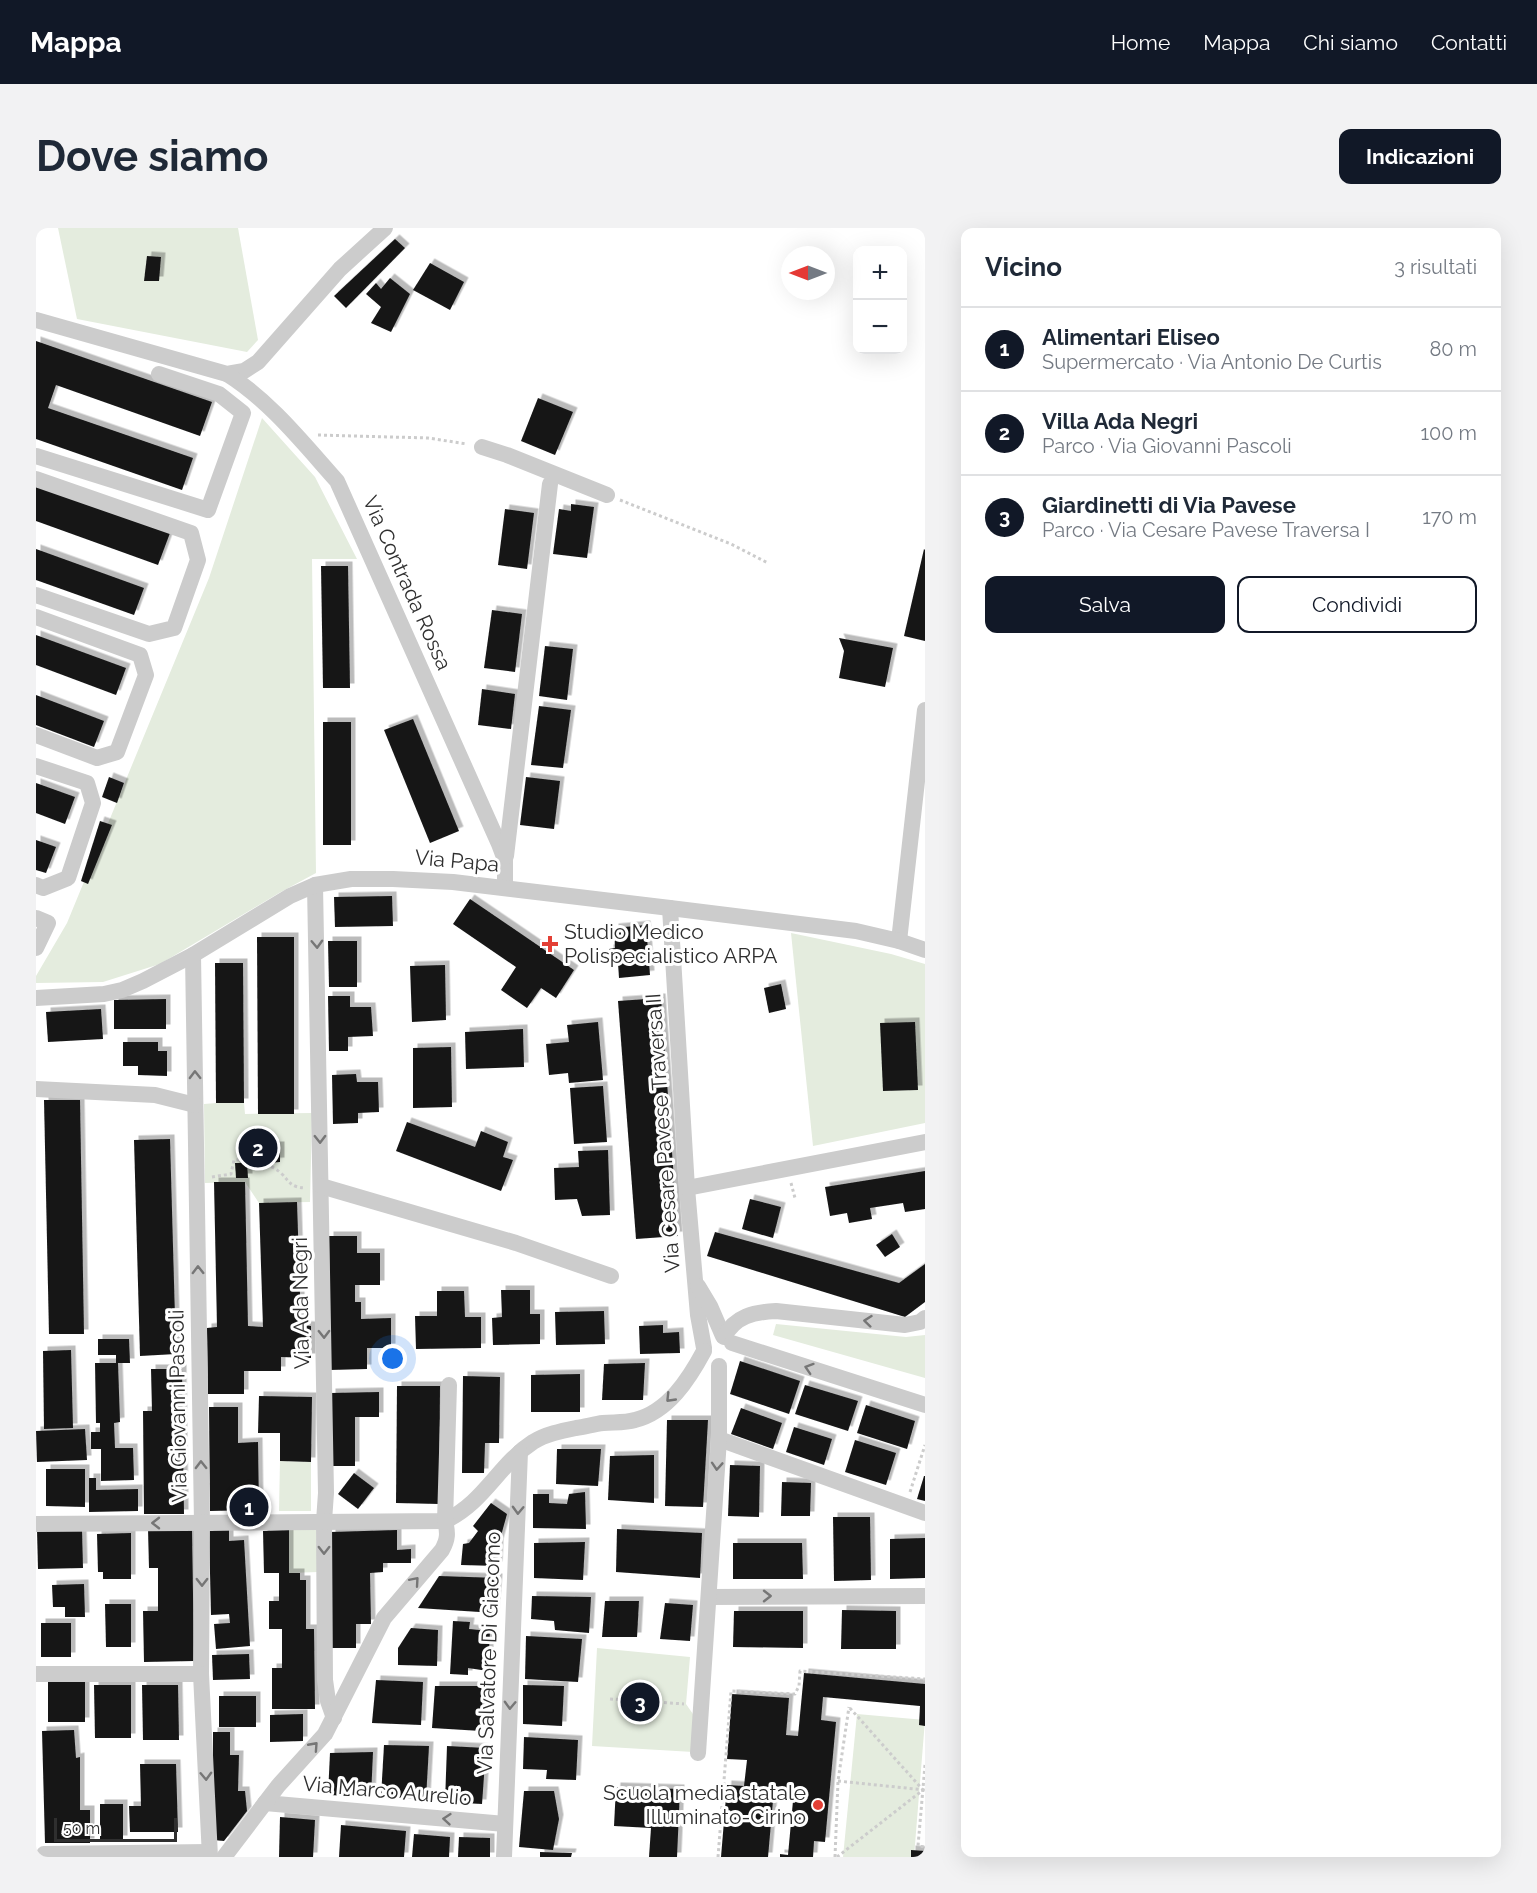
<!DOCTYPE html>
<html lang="it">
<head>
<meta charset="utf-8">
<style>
  :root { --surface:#fff; --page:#f2f2f3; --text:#1f2937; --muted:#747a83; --line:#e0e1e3; --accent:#111827 }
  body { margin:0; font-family:Raleway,sans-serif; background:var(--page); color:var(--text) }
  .controls { position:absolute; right:18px; top:18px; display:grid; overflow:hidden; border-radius:12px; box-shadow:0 6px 24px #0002 }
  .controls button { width:54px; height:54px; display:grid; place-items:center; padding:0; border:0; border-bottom:2px solid var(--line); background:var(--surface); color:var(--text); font:30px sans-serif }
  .compass { position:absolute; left:745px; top:18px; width:54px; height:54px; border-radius:50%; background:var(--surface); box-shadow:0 6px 24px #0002; rotate:270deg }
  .scale { position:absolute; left:18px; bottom:15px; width:123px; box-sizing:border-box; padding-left:6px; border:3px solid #2f2f2f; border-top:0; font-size:16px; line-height:21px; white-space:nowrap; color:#2f2f2f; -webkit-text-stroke:4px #fff; paint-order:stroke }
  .you { position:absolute; left:357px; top:1131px; width:21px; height:21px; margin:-15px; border:4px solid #fff; border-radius:50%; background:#1a73e8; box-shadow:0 0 0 9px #1a73e833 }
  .badge { display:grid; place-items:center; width:39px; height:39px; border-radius:50%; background:var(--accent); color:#fff; font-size:20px; font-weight:700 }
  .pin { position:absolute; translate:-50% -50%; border:3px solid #fff; box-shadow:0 2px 6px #0006 }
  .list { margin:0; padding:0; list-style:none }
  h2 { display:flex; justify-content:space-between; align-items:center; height:78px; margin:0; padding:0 24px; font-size:26px }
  h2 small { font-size:20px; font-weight:400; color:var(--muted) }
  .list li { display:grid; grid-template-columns:39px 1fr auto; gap:18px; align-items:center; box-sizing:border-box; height:84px; padding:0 24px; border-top:2px solid var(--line) }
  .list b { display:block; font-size:22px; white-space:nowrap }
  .list p { margin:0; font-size:20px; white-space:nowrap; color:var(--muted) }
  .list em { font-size:20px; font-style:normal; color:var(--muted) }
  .actions { display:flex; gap:12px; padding:18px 24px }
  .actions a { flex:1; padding:14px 0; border:2px solid var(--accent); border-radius:12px; text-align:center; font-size:21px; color:var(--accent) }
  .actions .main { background:var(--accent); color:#fff }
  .map { position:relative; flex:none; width:889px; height:1629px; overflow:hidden; border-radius:12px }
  header { display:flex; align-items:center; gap:36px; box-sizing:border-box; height:84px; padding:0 30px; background:var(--accent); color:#fff }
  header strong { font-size:28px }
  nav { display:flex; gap:33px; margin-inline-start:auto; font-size:21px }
  .intro { display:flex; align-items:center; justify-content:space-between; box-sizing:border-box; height:144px; padding:0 36px }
  h1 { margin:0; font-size:42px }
  .button { padding:15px 27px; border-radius:12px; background:var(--accent); color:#fff; font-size:21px; font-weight:700 }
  main { display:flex; gap:36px; padding:0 36px }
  aside { flex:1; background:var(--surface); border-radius:12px; box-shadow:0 6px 24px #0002 }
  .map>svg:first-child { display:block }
  .green { fill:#e4ecde }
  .building { fill:#161616; filter:url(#shadow) }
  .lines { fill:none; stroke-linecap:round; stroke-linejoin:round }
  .path { stroke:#ccc; stroke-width:3; stroke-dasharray:3 3; stroke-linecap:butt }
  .minor { stroke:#ccc; stroke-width:16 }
  .oneway { stroke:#767676 }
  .poi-dot { fill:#e33f35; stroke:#fff; stroke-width:2 }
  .labels { text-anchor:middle; stroke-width:6; stroke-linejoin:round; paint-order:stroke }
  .street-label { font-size:21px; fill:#2f2f2f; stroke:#fff }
  .poi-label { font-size:21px; fill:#2f2f2f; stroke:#fff; text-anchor:start }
</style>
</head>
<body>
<header>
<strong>Mappa</strong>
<nav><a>Home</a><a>Mappa</a><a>Chi siamo</a><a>Contatti</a></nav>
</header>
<div class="intro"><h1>Dove siamo</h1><a class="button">Indicazioni</a></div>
<main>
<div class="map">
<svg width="889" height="1629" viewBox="0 0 889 1629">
  <defs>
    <filter id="shadow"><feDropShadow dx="4.5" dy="-4.5" stdDeviation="0" flood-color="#0004"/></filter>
  </defs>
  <rect width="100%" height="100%" fill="#fff"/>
  <g class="green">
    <polygon points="22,0 202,0 222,112 211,124 41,91"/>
    <polygon points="226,190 279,249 321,331 276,331 280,645 243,665 124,736 67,754 0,755 0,748 31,695 173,350"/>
    <polygon points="755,705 855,726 889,736 889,895 777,918"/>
    <polygon points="180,875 208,875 209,886 276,885 274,974 223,975 209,954 169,955 168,876"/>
    <polygon points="740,1096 870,1109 889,1107 889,1150 737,1107"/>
    <polygon points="244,1233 275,1234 275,1283 243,1283"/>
    <polygon points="253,1302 280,1302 282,1344 253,1345"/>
    <polygon points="561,1420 654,1429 650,1476 659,1489 657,1524 556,1518"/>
    <polygon points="821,1486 889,1492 878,1629 807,1629"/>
  </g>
  <g class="building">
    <polygon points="359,11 369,20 310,80 298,68"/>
    <polygon points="111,28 125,29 123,53 108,53"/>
    <polygon points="394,35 428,54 414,82 377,62"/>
    <polygon points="354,50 374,66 355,104 335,95 345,79 330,66 340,55 345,61"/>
    <polygon points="0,113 176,174 164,208 20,157 12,180 157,230 146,262 0,211"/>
    <polygon points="502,170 537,184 519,227 485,213"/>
    <polygon points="0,257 134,305 122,337 0,293"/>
    <polygon points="535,276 558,279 551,330 517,326 523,281 535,283"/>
    <polygon points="469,281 498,285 491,341 462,337"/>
    <polygon points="0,321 108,360 98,387 0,352"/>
    <polygon points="888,321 889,322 889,413 868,408"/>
    <polygon points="285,338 312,338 314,460 287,460"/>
    <polygon points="456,382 486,386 479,444 448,440"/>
    <polygon points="0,407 90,440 80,467 0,437"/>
    <polygon points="803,410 857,420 849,459 803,450 808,423"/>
    <polygon points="509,418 537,421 531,472 503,468"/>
    <polygon points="446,461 479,466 475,501 442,497"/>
    <polygon points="0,467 68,493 58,519 0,497"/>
    <polygon points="503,478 535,482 527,540 495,537"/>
    <polygon points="377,491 423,603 394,615 348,502"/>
    <rect x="287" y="494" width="28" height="123"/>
    <polygon points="73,549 88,555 81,575 66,569"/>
    <polygon points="490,549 524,553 518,601 484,597"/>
    <polygon points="0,555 39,569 29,596 0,585"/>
    <polygon points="64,593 76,597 52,656 45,653"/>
    <polygon points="0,612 20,619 10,645 0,642"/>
    <polygon points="356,668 357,698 299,699 298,669"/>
    <polygon points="434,671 538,742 520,770 505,760 491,780 465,762 480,739 417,696"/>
    <polygon points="610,697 614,747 583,750 582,735 574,736 573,721 579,720 578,700"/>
    <polygon points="221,709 258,709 258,886 222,886"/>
    <polygon points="292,713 321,713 321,759 293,759"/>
    <polygon points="179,735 207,735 208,875 180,875"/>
    <polygon points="409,737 410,792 376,794 374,738"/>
    <polygon points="745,756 750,781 733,785 728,760"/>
    <polygon points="292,768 314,768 314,779 335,779 337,808 312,809 312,823 293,823"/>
    <polygon points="625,770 642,1008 600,1011 582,773"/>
    <polygon points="130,771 130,801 78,801 78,772"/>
    <polygon points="65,781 67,811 12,814 10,784"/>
    <polygon points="562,794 567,852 533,855 532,845 513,847 510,816 533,814 531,797"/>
    <polygon points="879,794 882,862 847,863 844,795"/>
    <polygon points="487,801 488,839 430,841 429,804"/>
    <polygon points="87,814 122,814 122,823 131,823 131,848 102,847 102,838 87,838"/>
    <polygon points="415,819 416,879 377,880 377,820"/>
    <polygon points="320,846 321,854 342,854 343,884 322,885 322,895 297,896 296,847"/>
    <polygon points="567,858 571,914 538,916 534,860"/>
    <polygon points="8,872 44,872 48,1106 13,1106"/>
    <polygon points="371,894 439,919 445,903 472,914 467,929 477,932 465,963 360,923"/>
    <polygon points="134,911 140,1126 104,1128 98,912"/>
    <polygon points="231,918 244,918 244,934 232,935"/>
    <polygon points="572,922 574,987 546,988 541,971 519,972 518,940 543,939 542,923"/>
    <polygon points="199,935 211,935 212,950 200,950"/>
    <polygon points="889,943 889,981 869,984 867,975 834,980 836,991 813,995 811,985 794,988 789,959"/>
    <polygon points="178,954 209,954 212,1098 227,1099 223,975 261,974 265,1097 275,1098 275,1130 245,1129 245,1143 208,1143 208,1166 172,1166 171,1100 181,1099"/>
    <polygon points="714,971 745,979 737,1010 706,1001"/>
    <polygon points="679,1004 863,1055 889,1036 889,1074 869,1089 671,1028"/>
    <polygon points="856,1006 864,1019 849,1029 840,1017"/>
    <polygon points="293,1008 321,1008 321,1025 344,1025 344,1057 319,1057 319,1074 325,1074 325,1091 355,1090 355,1120 331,1120 331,1141 294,1142"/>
    <polygon points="465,1062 494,1062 494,1086 504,1086 504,1116 457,1117 456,1090 466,1089"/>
    <polygon points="401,1063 428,1063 429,1089 445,1089 445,1120 380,1121 379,1088 401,1088"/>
    <polygon points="568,1083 569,1116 520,1117 519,1084"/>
    <polygon points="627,1097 627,1105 643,1104 644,1125 604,1126 603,1098"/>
    <polygon points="62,1111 93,1111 94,1135 82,1135 84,1194 78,1195 79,1220 97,1220 98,1252 65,1253 65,1221 55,1221 55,1204 64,1204 64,1195 60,1195 59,1135 80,1135 80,1127 62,1127"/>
    <polygon points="35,1122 37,1200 8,1201 7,1123"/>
    <polygon points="704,1133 764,1153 753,1186 694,1166"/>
    <polygon points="609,1135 607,1172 566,1172 568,1136"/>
    <polygon points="115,1141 146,1141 148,1286 108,1286 107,1183 116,1183"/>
    <polygon points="544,1146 544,1184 495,1184 495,1147"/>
    <polygon points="427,1148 464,1149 463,1215 449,1215 448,1245 426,1245"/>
    <polygon points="769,1157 822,1173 812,1203 759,1186"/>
    <polygon points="361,1158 404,1158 403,1276 360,1275"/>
    <polygon points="343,1164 343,1189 319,1189 319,1238 296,1238 295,1165"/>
    <polygon points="223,1168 276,1169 275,1234 244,1233 244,1205 222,1205"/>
    <polygon points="830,1177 879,1193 871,1221 821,1205"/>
    <polygon points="173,1179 202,1179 202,1215 222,1214 223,1282 174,1283"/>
    <polygon points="705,1180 746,1195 737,1221 695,1206"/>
    <polygon points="631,1192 672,1192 667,1279 629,1278"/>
    <polygon points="758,1199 796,1211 788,1237 750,1224"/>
    <polygon points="49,1201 51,1232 1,1234 0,1203"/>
    <polygon points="819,1212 860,1225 850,1257 809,1244"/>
    <polygon points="521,1221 565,1221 562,1258 520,1256"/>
    <polygon points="618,1227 618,1275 572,1272 574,1228"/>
    <polygon points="694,1237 724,1238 723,1289 692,1288"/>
    <polygon points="10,1241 49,1241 49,1279 10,1278"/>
    <polygon points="318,1245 338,1260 322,1281 302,1266"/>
    <polygon points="888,1248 889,1248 889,1273 881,1271"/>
    <polygon points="53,1250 60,1250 60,1262 102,1261 102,1283 53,1284"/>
    <polygon points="746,1254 775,1255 774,1288 745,1288"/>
    <polygon points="549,1264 550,1301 497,1300 497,1266 513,1266 513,1275 531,1276 533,1266"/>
    <polygon points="455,1275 471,1286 463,1315 462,1338 425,1337 427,1316 433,1315 442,1303 437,1298"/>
    <polygon points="797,1289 834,1289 835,1352 798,1353"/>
    <polygon points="156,1300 158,1433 108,1434 107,1383 122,1383 122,1340 113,1340 112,1301"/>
    <polygon points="581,1301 666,1305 664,1350 580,1344"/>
    <polygon points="1,1302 46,1302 47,1340 2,1341"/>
    <polygon points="193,1302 193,1313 208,1312 214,1418 180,1421 178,1396 194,1395 193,1386 175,1387 173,1303"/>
    <polygon points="253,1302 253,1345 264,1345 264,1352 270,1352 270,1401 278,1401 279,1481 236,1481 236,1440 246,1440 246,1401 233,1401 233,1373 243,1373 243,1345 228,1345 227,1303"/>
    <polygon points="361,1302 361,1322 375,1321 375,1335 347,1335 347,1344 334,1345 335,1396 320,1396 320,1420 295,1420 295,1304"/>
    <polygon points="95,1305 95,1351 67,1351 67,1344 62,1344 61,1306"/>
    <polygon points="889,1310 889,1350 854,1351 854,1311"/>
    <polygon points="549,1314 547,1352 498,1350 498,1315"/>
    <polygon points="697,1315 766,1315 767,1351 697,1351"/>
    <polygon points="403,1348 462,1350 459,1385 382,1380"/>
    <polygon points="48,1356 49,1389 29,1389 29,1379 17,1379 16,1357"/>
    <polygon points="496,1368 555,1369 553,1405 519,1402 518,1393 495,1391"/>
    <polygon points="569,1373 603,1373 601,1409 566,1409"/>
    <polygon points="629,1375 657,1377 654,1413 624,1411"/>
    <polygon points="69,1376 95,1376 95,1419 70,1419"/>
    <polygon points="806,1382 860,1383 860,1421 805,1421"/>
    <polygon points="698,1383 767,1383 767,1420 697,1419"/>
    <polygon points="417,1393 434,1394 433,1401 454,1403 452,1443 432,1440 432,1447 414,1446"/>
    <rect x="5" y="1395" width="30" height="34"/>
    <polygon points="375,1400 402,1402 401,1438 362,1437 362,1420"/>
    <polygon points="490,1408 546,1411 542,1454 489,1451"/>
    <polygon points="213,1426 214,1451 177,1452 176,1427"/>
    <polygon points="768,1445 889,1456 889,1498 883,1497 884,1478 787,1469 785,1492 800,1494 789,1614 778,1613 777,1629 744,1629 744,1626 752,1627 758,1562 738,1561 732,1629 685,1629 691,1557 708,1558 711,1532 691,1531 696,1466 753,1470 750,1507 762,1508"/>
    <polygon points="340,1452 387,1454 385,1497 336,1495"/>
    <rect x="12" y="1454" width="37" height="40"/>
    <polygon points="58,1457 95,1457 95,1510 59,1510"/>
    <polygon points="106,1457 142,1457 143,1512 107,1512"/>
    <polygon points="487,1457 528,1458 526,1498 487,1496"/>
    <polygon points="399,1458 447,1458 445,1503 396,1500"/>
    <rect x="183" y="1468" width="37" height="31"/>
    <polygon points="267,1486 267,1513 234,1514 234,1487"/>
    <polygon points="38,1502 40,1530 44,1529 44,1582 54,1582 54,1615 9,1615 6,1503"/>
    <polygon points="177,1504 194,1504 194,1527 203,1527 202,1563 209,1563 211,1583 188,1613 177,1612"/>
    <polygon points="488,1509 542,1512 540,1552 510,1551 511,1542 487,1541"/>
    <polygon points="348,1517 393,1518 390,1571 345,1569"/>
    <polygon points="411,1518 450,1520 446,1576 409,1574"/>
    <polygon points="337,1524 335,1569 292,1567 294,1525"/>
    <polygon points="104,1536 140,1536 142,1604 94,1604 93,1578 105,1578"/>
    <polygon points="580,1559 644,1561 641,1629 613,1629 615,1600 578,1598"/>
    <polygon points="488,1563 518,1563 523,1591 517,1622 483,1619"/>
    <rect x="64" y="1576" width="23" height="36"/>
    <polygon points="244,1589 279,1592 277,1629 243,1629"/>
    <polygon points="305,1597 370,1603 368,1629 303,1629"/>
    <polygon points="378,1606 414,1609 413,1629 376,1629"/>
    <polygon points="423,1609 454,1610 454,1629 422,1629"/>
    <polygon points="875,1622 889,1623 889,1629 875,1629"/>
    <polygon points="504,1624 536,1625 535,1629 504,1629"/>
  </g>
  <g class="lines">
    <g class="path">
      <polyline points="282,207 392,210 431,216"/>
      <polyline points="584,272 695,316 732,335"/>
      <path d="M176 949 195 946 198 932C215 931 232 934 245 945 254 954 254 959 269 960"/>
      <polyline points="755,955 759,970"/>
      <polyline points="874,1264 889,1217"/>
      <circle cx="607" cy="1472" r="15"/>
      <polyline points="574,1471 592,1472"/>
      <polyline points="622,1474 648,1476"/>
      <polyline points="889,1537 882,1618 889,1619"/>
      <polyline points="802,1553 889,1562"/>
      <polyline points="682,1629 695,1463 759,1466 763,1458 764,1443 889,1451"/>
      <polyline points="799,1629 802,1553 813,1479"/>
      <polyline points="801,1629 887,1562 813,1479"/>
    </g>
    <g class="minor">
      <polyline points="0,92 191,146 208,143 222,134 304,41 349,0"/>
      <path d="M191 146C234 173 267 215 301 253L463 616 469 632V660"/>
      <polyline points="446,219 471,227 571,267"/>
      <polyline points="0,228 172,282 207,185 183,166 123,146"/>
      <polyline points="0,251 155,305 162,332 138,400 113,406 0,367"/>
      <polyline points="0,389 104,427 110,447 81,524 61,530 0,507"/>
      <polyline points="0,538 51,555 57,575 32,650 7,660 0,657"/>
      <polyline points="470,628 514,256"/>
      <polyline points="279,657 290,1265 288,1293 289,1452 292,1473 298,1490"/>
      <polyline points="634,680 651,960 662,1087 668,1120"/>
      <polyline points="0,690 12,695 0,720"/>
      <polyline points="863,713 889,482"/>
      <polyline points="157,727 166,1295 165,1446 174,1629"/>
      <polyline points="0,770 68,766 86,762 107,753 157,727 254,668 279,657 315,651 357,651 417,654 634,680 820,703 863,713 889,722"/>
      <polyline points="0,861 119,867 159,877"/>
      <polyline points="285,958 480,1015 575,1048"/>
      <polyline points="651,960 889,914"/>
      <polyline points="662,1058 674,1078 687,1108"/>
      <path d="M688 1109C699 1088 718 1084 740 1083L869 1097 884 1094 889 1090"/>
      <polyline points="696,1115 889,1177"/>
      <polyline points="683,1211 889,1285"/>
      <path d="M0 1296 409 1293C448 1275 463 1236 497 1214 510 1206 525 1203 540 1200 549 1199 558 1196 567 1195 578 1194 589 1195 599 1192 632 1184 653 1151 668 1123"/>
      <polyline points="673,1369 889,1368"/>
      <polyline points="0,1446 165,1446"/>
      <polyline points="662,1525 683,1211 683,1138"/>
      <polyline points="229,1575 469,1596"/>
      <polyline points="8,1626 173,1624"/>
      <path d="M188 1629 242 1558 289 1506 348 1390 406 1322C412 1311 412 1305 409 1293L413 1157"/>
      <polyline points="468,1629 484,1224"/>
    </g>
  </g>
  <defs><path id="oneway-chevron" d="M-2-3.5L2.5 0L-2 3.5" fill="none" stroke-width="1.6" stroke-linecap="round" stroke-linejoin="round" transform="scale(1.5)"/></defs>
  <g class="oneway">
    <use href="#oneway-chevron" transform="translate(281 716) rotate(88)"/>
    <use href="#oneway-chevron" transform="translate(159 847) rotate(-91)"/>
    <use href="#oneway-chevron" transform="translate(284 911) rotate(89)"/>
    <use href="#oneway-chevron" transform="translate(162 1042) rotate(-91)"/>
    <use href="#oneway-chevron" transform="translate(832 1093) rotate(-174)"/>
    <use href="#oneway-chevron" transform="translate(288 1106) rotate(89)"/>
    <use href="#oneway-chevron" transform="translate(773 1140) rotate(-162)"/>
    <use href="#oneway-chevron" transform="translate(634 1170) rotate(134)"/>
    <use href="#oneway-chevron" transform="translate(165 1237) rotate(-91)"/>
    <use href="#oneway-chevron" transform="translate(681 1238) rotate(94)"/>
    <use href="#oneway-chevron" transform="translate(482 1282) rotate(92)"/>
    <use href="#oneway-chevron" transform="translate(120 1295) rotate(180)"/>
    <use href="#oneway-chevron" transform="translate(288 1322) rotate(90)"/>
    <use href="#oneway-chevron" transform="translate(379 1353) rotate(-49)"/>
    <use href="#oneway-chevron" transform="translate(166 1354) rotate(90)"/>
    <use href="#oneway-chevron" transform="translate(731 1368)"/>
    <use href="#oneway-chevron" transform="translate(474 1477) rotate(92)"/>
    <use href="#oneway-chevron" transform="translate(278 1518) rotate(-48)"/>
    <use href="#oneway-chevron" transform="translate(170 1548) rotate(88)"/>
    <use href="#oneway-chevron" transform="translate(411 1591) rotate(-175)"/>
  </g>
  <g class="poi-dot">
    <path d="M511 707h6v6h6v6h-6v6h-6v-6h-6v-6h6z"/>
    <circle cx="782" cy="1577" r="6"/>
  </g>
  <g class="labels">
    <g class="street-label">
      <text transform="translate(371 355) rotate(66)" y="7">Via Contrada Rossa</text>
      <text transform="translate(421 633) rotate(5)" y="7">Via Papa</text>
      <text transform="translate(627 905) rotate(-94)" y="7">Via Cesare Pavese Traversa II</text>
      <text transform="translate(265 1075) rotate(-91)" y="7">Via Ada Negri</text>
      <text transform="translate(142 1178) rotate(-91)" y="7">Via Giovanni Pascoli</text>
      <text transform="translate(453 1425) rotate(-88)" y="7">Via Salvatore Di Giacomo</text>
      <text transform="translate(351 1563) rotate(5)" y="7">Via Marco Aurelio</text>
    </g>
    <g class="poi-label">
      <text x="528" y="711">Studio Medico<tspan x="528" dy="24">Polispecialistico ARPA</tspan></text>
      <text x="770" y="1572" text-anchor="end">Scuola media statale<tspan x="770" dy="24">Illuminato-Cirino</tspan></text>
    </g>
  </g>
</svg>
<div class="controls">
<button>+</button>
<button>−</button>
</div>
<svg class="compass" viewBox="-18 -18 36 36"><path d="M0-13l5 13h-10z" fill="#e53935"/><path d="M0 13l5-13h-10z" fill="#747a83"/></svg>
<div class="scale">50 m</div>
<div class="you"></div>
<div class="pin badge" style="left:213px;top:1279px">1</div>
<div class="pin badge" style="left:222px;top:920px">2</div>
<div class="pin badge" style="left:604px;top:1474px">3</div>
</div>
<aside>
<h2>Vicino<small>3 risultati</small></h2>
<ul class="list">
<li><span class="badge">1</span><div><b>Alimentari Eliseo</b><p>Supermercato · Via Antonio De Curtis</p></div><em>80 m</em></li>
<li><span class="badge">2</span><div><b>Villa Ada Negri</b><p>Parco · Via Giovanni Pascoli</p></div><em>100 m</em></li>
<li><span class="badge">3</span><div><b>Giardinetti di Via Pavese</b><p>Parco · Via Cesare Pavese Traversa I</p></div><em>170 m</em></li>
</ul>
<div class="actions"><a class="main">Salva</a><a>Condividi</a></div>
</aside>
</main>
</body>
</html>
